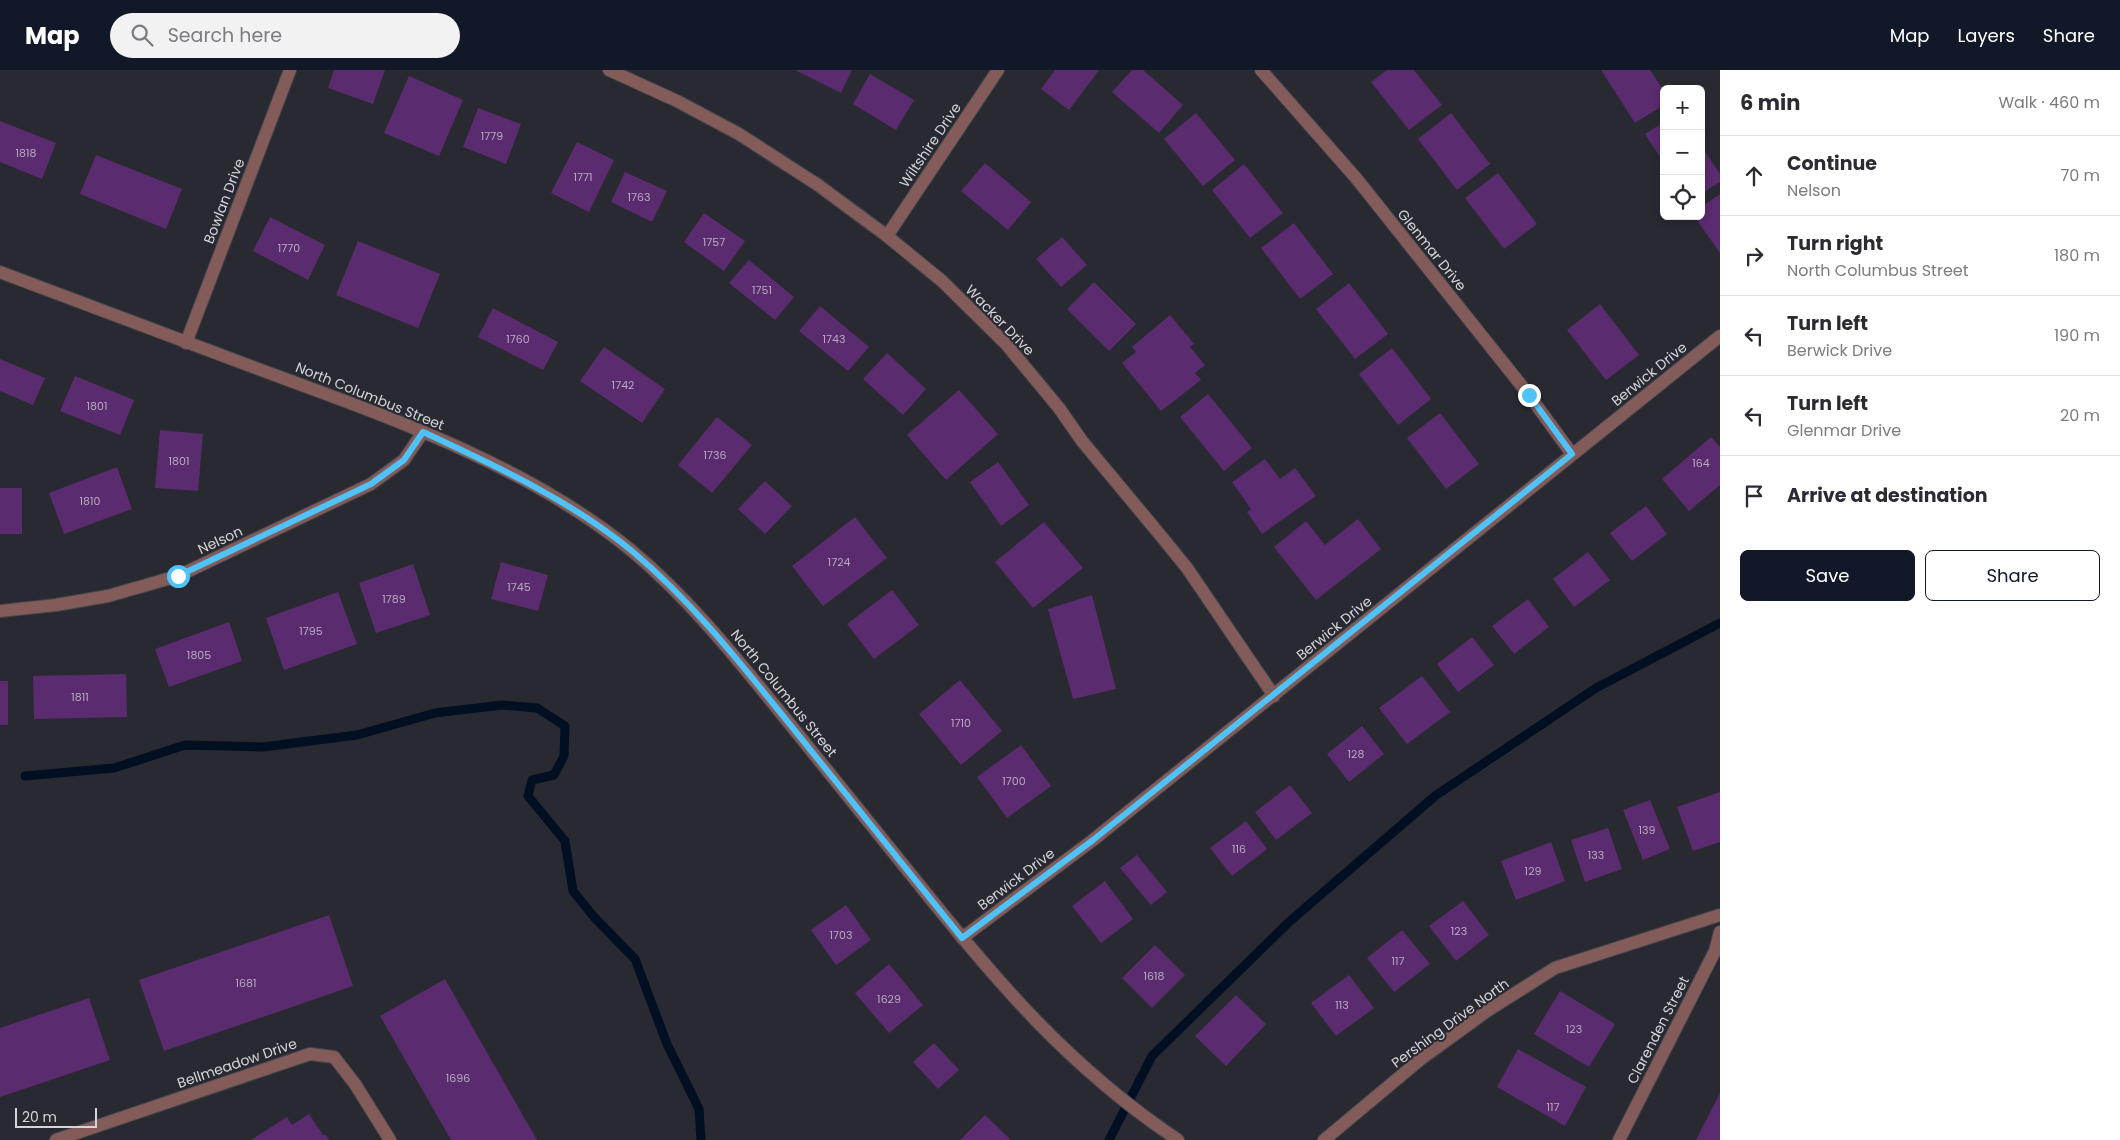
<!DOCTYPE html>
<html lang="en">
<head>
<meta charset="utf-8">
<style>
  :root { --surface:#fff; --page:#f2f2f3; --text:#2b2b33; --muted:#7c7c81; --line:#e1e1e2; --accent:#111827 }
  body { margin:0; font-family:Poppins,sans-serif; background:var(--page); color:var(--text) }
  .controls { position:absolute; right:15px; top:15px; display:grid; overflow:hidden; border-radius:8px; box-shadow:0 2px 8px #0003 }
  .controls button { width:45px; height:45px; display:grid; place-items:center; padding:0; border:0; border-bottom:1px solid var(--line); background:var(--surface); color:var(--text); font:25px sans-serif }
  .scale { position:absolute; left:15px; bottom:12px; width:82px; box-sizing:border-box; padding-left:5px; border:2px solid #d4d5db; border-top:0; font-size:14px; line-height:18px; white-space:nowrap; color:#d4d5db; -webkit-text-stroke:4px #292932; paint-order:stroke }
  .stop { position:absolute; width:15px; height:15px; margin:-11px; border:4px solid #4fc3f7; border-radius:50%; background:#fff }
  .stop.end { background:#4fc3f7; border-color:#fff; box-shadow:0 1px 5px #0008 }
  .list { margin:0; padding:0; list-style:none }
  h2 { display:flex; justify-content:space-between; align-items:center; height:65px; margin:0; padding:0 20px; font-size:21px }
  h2 small { font-size:16px; font-weight:400; color:var(--muted) }
  .list li { display:grid; grid-template-columns:32px 1fr auto; gap:15px; align-items:center; box-sizing:border-box; height:80px; padding:0 20px; border-top:1px solid var(--line) }
  .list b { display:block; font-size:19px; white-space:nowrap }
  .list p { margin:0; font-size:16px; white-space:nowrap; color:var(--muted) }
  .list em { font-size:16px; font-style:normal; color:var(--muted) }
  .actions { display:flex; gap:10px; padding:15px 20px }
  .actions a { flex:1; padding:11px 0; border:1px solid var(--accent); border-radius:8px; text-align:center; font-size:18px; color:var(--accent) }
  .actions .main { background:var(--accent); color:#fff }
  .icon { flex:none; width:28px; height:28px; fill:none; stroke:currentColor; stroke-width:2; stroke-linecap:round; stroke-linejoin:round }
  .map { position:relative; flex:none; width:1720px; height:1070px; overflow:hidden }
  header { display:flex; align-items:center; gap:30px; box-sizing:border-box; height:70px; padding:0 25px; background:var(--accent); color:#fff }
  header strong { font-size:24px }
  nav { display:flex; gap:28px; margin-inline-start:auto; font-size:18px }
  .search { width:350px; height:45px; background:var(--page); display:flex; align-items:center; gap:12px; box-sizing:border-box; padding:0 18px; border-radius:28px; color:var(--muted); font-size:19px }
  main { display:flex }
  aside { flex:1; background:var(--surface) }
  .map>svg:first-child { display:block }
  .lines { fill:none; stroke-linecap:round; stroke-linejoin:round }
  .stream { stroke:#000f21; stroke-width:9 }
  .building { fill:#5a2b6e }
  .minor-casing { stroke:#44454d; stroke-width:14 }
  .minor { stroke:#835b59; stroke-width:12 }
  .route { stroke:#4fc3f7; stroke-width:6 }
  .labels { text-anchor:middle; stroke-width:4; stroke-linejoin:round; paint-order:stroke }
  .number-label { font-size:11px; fill:#b6aac0 }
  .street-label { font-size:14px; fill:#d4d5db; stroke:#292932 }
</style>
</head>
<body>
<header>
<strong>Map</strong>
<div class="search"><svg class="icon" aria-label="search" viewBox="0 0 24 24"><circle cx="10" cy="10" r="6"/><path d="M15 15l6 6"/></svg>Search here</div>
<nav><a>Map</a><a>Layers</a><a>Share</a></nav>
</header>
<main>
<div class="map">
<svg width="1720" height="1070" viewBox="0 0 1720 1070">
  <rect width="100%" height="100%" fill="#292932"/>
  <g class="lines">
    <g class="stream">
      <polyline points="25,706 114,698 185,675 263,677 357,665 435,643 502,635 537,638 565,656 564,686 554,705 532,710 528,726 565,771 573,821 594,847 635,889 667,974 699,1039 701,1070"/>
      <polyline points="1109,1070 1152,986 1289,852 1435,726 1596,618 1720,553"/>
    </g>
  </g>
  <g class="building">
    <polygon points="334,0 385,0 373,34 328,18"/>
    <polygon points="795,0 852,0 841,23"/>
    <polygon points="1055,0 1099,0 1069,40 1041,19"/>
    <polygon points="1132,0 1143,0 1183,35 1159,63 1112,22"/>
    <polygon points="1387,0 1414,0 1442,35 1409,60 1371,12"/>
    <polygon points="1601,0 1650,0 1664,21 1664,35 1635,53"/>
    <polygon points="870,4 914,30 896,60 853,34"/>
    <polygon points="409,6 463,30 439,86 384,63"/>
    <polygon points="478,38 521,54 506,94 463,77"/>
    <polygon points="1196,43 1235,90 1203,116 1164,69"/>
    <polygon points="1451,43 1490,94 1457,120 1418,69"/>
    <polygon points="0,51 56,73 42,109 0,92"/>
    <polygon points="1664,52 1664,93 1645,64"/>
    <polygon points="577,72 614,90 589,142 551,123"/>
    <polygon points="1701,75 1720,104 1720,112 1701,124"/>
    <polygon points="96,85 182,119 166,159 80,124"/>
    <polygon points="985,93 1031,132 1008,160 961,121"/>
    <polygon points="1244,94 1283,143 1250,168 1212,120"/>
    <polygon points="625,102 667,121 652,152 611,132"/>
    <polygon points="1498,103 1537,154 1504,179 1465,128"/>
    <polygon points="1720,124 1720,183 1694,146 1701,146 1701,137"/>
    <polygon points="704,143 745,171 724,201 684,172"/>
    <polygon points="270,147 325,175 308,210 253,181"/>
    <polygon points="1294,153 1333,204 1300,229 1261,178"/>
    <polygon points="1062,167 1087,195 1061,217 1036,189"/>
    <polygon points="358,171 440,204 418,258 336,225"/>
    <polygon points="749,190 794,227 775,250 729,213"/>
    <polygon points="1094,212 1136,254 1109,281 1067,239"/>
    <polygon points="1349,213 1388,264 1355,289 1316,239"/>
    <polygon points="1600,234 1639,285 1606,310 1567,260"/>
    <polygon points="820,236 869,277 848,301 799,261"/>
    <polygon points="493,238 558,272 543,300 478,267"/>
    <polygon points="1170,245 1194,274 1190,277 1205,295 1195,303 1201,310 1161,341 1122,293 1136,282 1132,277"/>
    <polygon points="604,277 665,319 642,353 580,311"/>
    <polygon points="1392,278 1431,329 1398,355 1359,304"/>
    <polygon points="887,283 926,319 903,345 863,309"/>
    <polygon points="0,289 45,308 33,335 0,321"/>
    <polygon points="75,306 134,330 120,365 60,341"/>
    <polygon points="959,320 998,364 946,410 907,365"/>
    <polygon points="1208,324 1252,378 1224,401 1180,347"/>
    <polygon points="1440,343 1479,394 1446,419 1407,368"/>
    <polygon points="717,347 752,375 712,423 678,395"/>
    <polygon points="160,360 203,364 198,421 155,418"/>
    <polygon points="1711,367 1720,377 1720,415 1689,441 1662,409"/>
    <polygon points="1265,389 1280,409 1295,398 1316,426 1262,464 1247,442 1251,439 1232,412"/>
    <polygon points="998,392 1029,435 1001,456 970,412"/>
    <polygon points="117,397 132,439 64,464 49,423"/>
    <polygon points="765,411 792,436 765,464 738,439"/>
    <rect x="0" y="418" width="22" height="46"/>
    <polygon points="1646,436 1667,464 1632,491 1610,463"/>
    <polygon points="855,447 887,488 823,536 792,496"/>
    <polygon points="1358,449 1381,479 1316,530 1274,477 1306,451 1325,475"/>
    <polygon points="1044,452 1083,498 1033,538 995,492"/>
    <polygon points="1588,482 1610,510 1574,537 1553,509"/>
    <polygon points="501,492 548,505 538,541 491,529"/>
    <polygon points="413,494 430,545 376,563 359,513"/>
    <polygon points="892,520 919,555 874,589 847,554"/>
    <polygon points="338,522 357,574 284,600 266,548"/>
    <polygon points="1092,525 1116,619 1073,629 1048,539"/>
    <polygon points="1528,529 1549,557 1514,584 1492,556"/>
    <polygon points="229,552 242,591 169,617 155,579"/>
    <polygon points="1472,567 1494,595 1458,622 1437,594"/>
    <polygon points="126,604 127,647 34,649 33,606"/>
    <polygon points="1422,606 1450,642 1407,674 1379,638"/>
    <polygon points="960,610 1002,661 961,695 919,644"/>
    <rect x="0" y="611" width="8" height="44"/>
    <polygon points="1362,656 1384,684 1349,712 1327,684"/>
    <polygon points="1021,675 1051,716 1007,748 977,707"/>
    <polygon points="1290,715 1312,743 1276,770 1255,742"/>
    <polygon points="1720,722 1720,772 1693,781 1677,737"/>
    <polygon points="1650,730 1670,779 1643,790 1623,740"/>
    <polygon points="1246,751 1267,779 1232,806 1210,778"/>
    <polygon points="1608,758 1622,799 1585,812 1571,770"/>
    <polygon points="1551,772 1565,811 1516,830 1501,791"/>
    <polygon points="1137,785 1167,822 1151,835 1120,798"/>
    <polygon points="1105,811 1133,849 1101,873 1072,836"/>
    <polygon points="1463,831 1489,865 1456,891 1429,856"/>
    <polygon points="846,835 871,870 836,895 811,860"/>
    <polygon points="329,845 353,916 164,981 139,910"/>
    <polygon points="1402,860 1430,894 1394,922 1367,888"/>
    <polygon points="1155,875 1185,905 1152,938 1122,908"/>
    <polygon points="889,894 923,935 889,963 855,923"/>
    <polygon points="1349,905 1374,938 1336,966 1311,933"/>
    <polygon points="445,909 537,1070 451,1070 380,946"/>
    <polygon points="1560,921 1615,954 1589,997 1534,964"/>
    <polygon points="1236,925 1266,954 1226,996 1195,966"/>
    <polygon points="89,928 110,990 0,1027 0,958"/>
    <polygon points="934,973 959,1000 938,1019 913,992"/>
    <polygon points="1518,979 1586,1017 1565,1056 1497,1017"/>
    <polygon points="1720,1023 1720,1070 1696,1070"/>
    <polygon points="309,1044 323,1065 326,1065 329,1070 251,1070 287,1047 292,1055"/>
    <polygon points="985,1045 1011,1070 960,1070"/>
  </g>
  <g class="lines">
    <defs>
      <g id="minor">
        <polyline points="609,0 677,31 739,64 818,115 887,166 942,211 1006,274 1059,338 1082,371 1161,466 1187,498 1274,626"/>
        <polyline points="1261,0 1356,108 1529,325 1572,384"/>
        <polyline points="887,166 998,0"/>
        <path d="M0 202C87 235 174 268 261 300 386 346 528 395 632 481 692 531 740 593 789 653 832 706 874 759 917 812 997 912 1070 998 1178 1070"/>
        <polyline points="186,273 290,0"/>
        <polyline points="0,541 56,535 108,526 178,506 371,414 404,390 423,362"/>
        <polyline points="962,868 1093,770 1720,266"/>
        <polyline points="56,1070 310,984 334,987 355,1014 390,1070"/>
        <polyline points="1324,1070 1421,989 1487,941 1555,898 1720,845"/>
        <polyline points="1619,1070 1715,881 1720,862"/>
      </g>
    </defs>
    <use href="#minor" class="minor-casing"/>
    <use href="#minor" class="minor"/>
  </g>
  <g class="lines">
    <path class="route" d="M178 506 371 414 404 390 423 362C496 396 570 430 632 481 695 534 745 599 796 662 852 731 907 800 962 868L1093 770 1572 384 1529 325"/>
  </g>
  <g class="labels">
    <g class="number-label">
      <text x="492" y="70">1779</text>
      <text x="26" y="87">1818</text>
      <text x="583" y="111">1771</text>
      <text x="639" y="131">1763</text>
      <text x="714" y="176">1757</text>
      <text x="289" y="182">1770</text>
      <text x="762" y="224">1751</text>
      <text x="518" y="273">1760</text>
      <text x="834" y="273">1743</text>
      <text x="623" y="319">1742</text>
      <text x="97" y="340">1801</text>
      <text x="715" y="389">1736</text>
      <text x="179" y="395">1801</text>
      <text x="1701" y="397">164</text>
      <text x="90" y="435">1810</text>
      <text x="839" y="496">1724</text>
      <text x="519" y="521">1745</text>
      <text x="394" y="533">1789</text>
      <text x="311" y="565">1795</text>
      <text x="199" y="589">1805</text>
      <text x="80" y="631">1811</text>
      <text x="961" y="657">1710</text>
      <text x="1356" y="688">128</text>
      <text x="1014" y="715">1700</text>
      <text x="1647" y="764">139</text>
      <text x="1239" y="783">116</text>
      <text x="1596" y="789">133</text>
      <text x="1533" y="805">129</text>
      <text x="1459" y="865">123</text>
      <text x="841" y="869">1703</text>
      <text x="1398" y="895">117</text>
      <text x="1154" y="910">1618</text>
      <text x="246" y="917">1681</text>
      <text x="889" y="933">1629</text>
      <text x="1342" y="939">113</text>
      <text x="1574" y="963">123</text>
      <text x="458" y="1012">1696</text>
      <text x="1553" y="1041">117</text>
    </g>
    <g class="street-label">
      <text transform="translate(930 75) rotate(-56)" y="5">Wiltshire Drive</text>
      <text transform="translate(224 131) rotate(-69)" y="5">Bowlan Drive</text>
      <text transform="translate(1432 180) rotate(51)" y="5">Glenmar Drive</text>
      <text transform="translate(1000 250) rotate(46)" y="5">Wacker Drive</text>
      <text transform="translate(1649 304) rotate(-39)" y="5">Berwick Drive</text>
      <text transform="translate(370 326) rotate(22)" y="5">North Columbus Street</text>
      <text transform="translate(220 470) rotate(-25)" y="5">Nelson</text>
      <text transform="translate(1334 558) rotate(-39)" y="5">Berwick Drive</text>
      <text transform="translate(784 623) rotate(51)" y="5">North Columbus Street</text>
      <text transform="translate(1016 809) rotate(-37)" y="5">Berwick Drive</text>
      <text transform="translate(1450 953) rotate(-36)" y="5">Pershing Drive North</text>
      <text transform="translate(1658 960) rotate(-63)" y="5">Clarenden Street</text>
      <text transform="translate(237 993) rotate(-19)" y="5">Bellmeadow Drive</text>
    </g>
  </g>
</svg>
<div class="controls">
<button>+</button>
<button>−</button>
<button><svg class="icon" aria-label="locate" viewBox="0 0 24 24"><circle cx="12" cy="12" r="6"/><path d="M12 2v4M12 18v4M2 12h4M18 12h4"/></svg></button>
</div>
<div class="scale">20 m</div>
<div class="stop" style="left:178px;top:506px"></div>
<div class="stop end" style="left:1529px;top:325px"></div>
</div>
<aside>
<h2>6 min<small>Walk · 460 m</small></h2>
<ul class="list">
<li><svg class="icon" aria-label="ahead" viewBox="0 0 24 24"><path d="M12 20V5M6 11l6-6 6 6"/></svg><div><b>Continue</b><p>Nelson</p></div><em>70 m</em></li>
<li><svg class="icon" aria-label="right" viewBox="0 0 24 24"><path d="M7 20v-9h11M14 6l5 5-5 5"/></svg><div><b>Turn right</b><p>North Columbus Street</p></div><em>180 m</em></li>
<li><svg class="icon" aria-label="left" viewBox="0 0 24 24"><path d="M17 20v-9H6M10 6l-5 5 5 5"/></svg><div><b>Turn left</b><p>Berwick Drive</p></div><em>190 m</em></li>
<li><svg class="icon" aria-label="left" viewBox="0 0 24 24"><path d="M17 20v-9H6M10 6l-5 5 5 5"/></svg><div><b>Turn left</b><p>Glenmar Drive</p></div><em>20 m</em></li>
<li><svg class="icon" aria-label="arrive" viewBox="0 0 24 24"><path d="M6 21V4h12l-3 4 3 4H6"/></svg><div><b>Arrive at destination</b></div></li>
</ul>
<div class="actions"><a class="main">Save</a><a>Share</a></div>
</aside>
</main>
</body>
</html>
